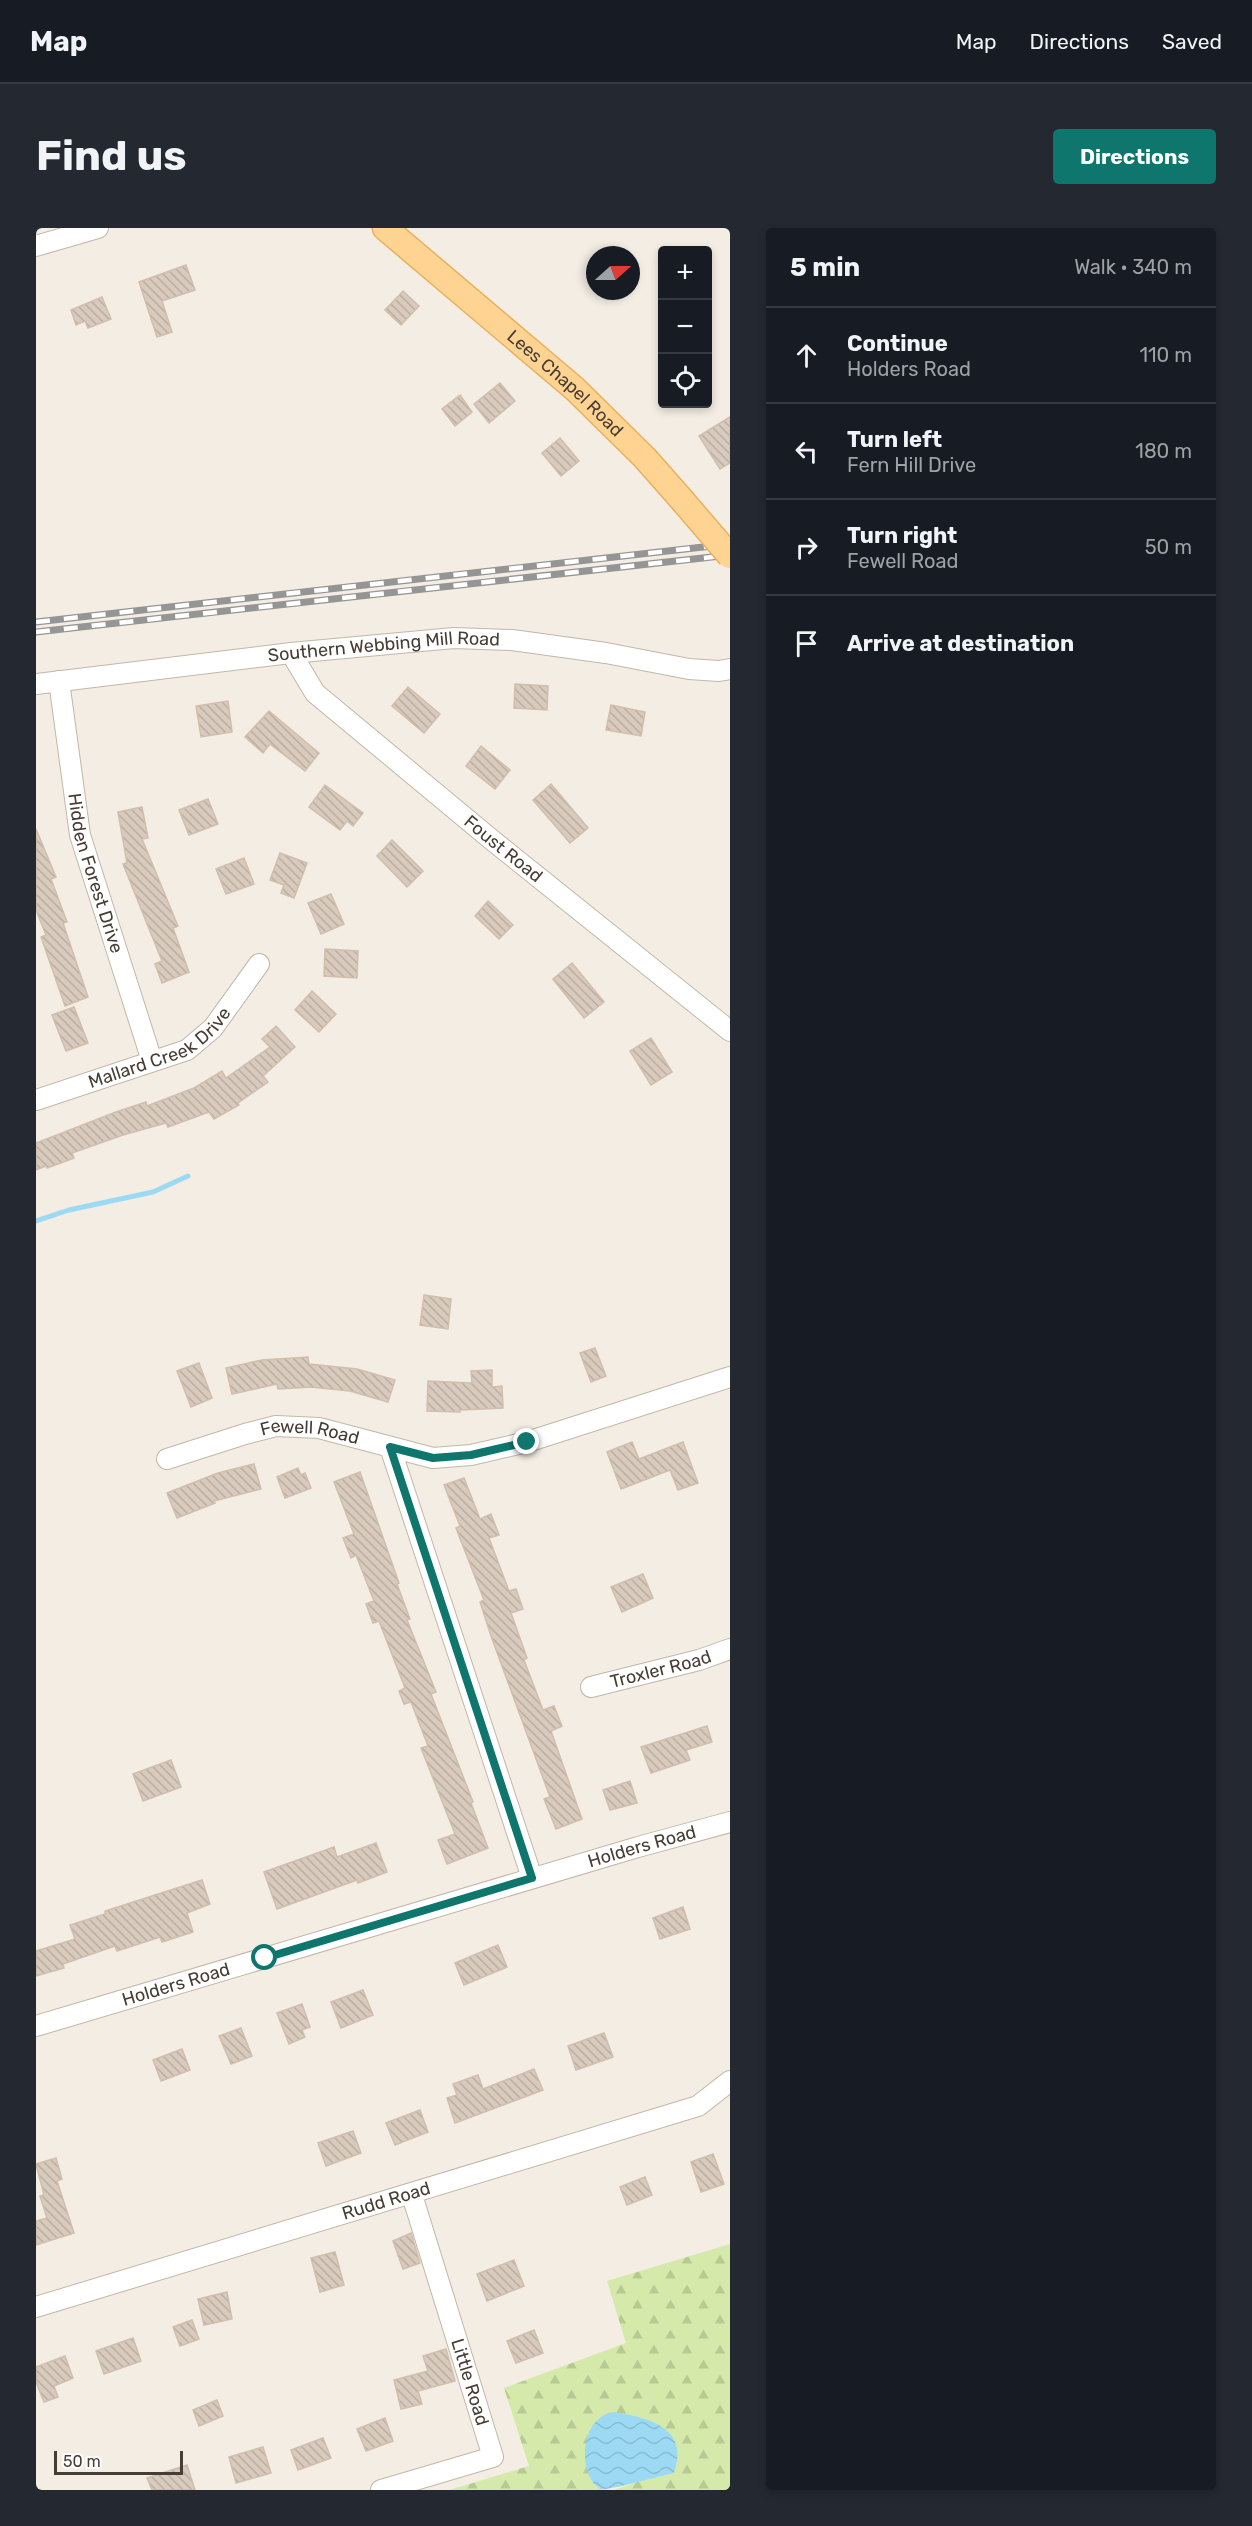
<!DOCTYPE html>
<html lang="en">
<head>
<meta charset="utf-8">
<style>
  :root { --surface:#171b24; --page:#242831; --text:#f1f3f6; --muted:#9ea1a6; --line:#363941; --accent:#0f766e }
  body { margin:0; font-family:Rubik,sans-serif; background:var(--page); color:var(--text) }
  .controls { position:absolute; right:18px; top:18px; display:grid; overflow:hidden; border-radius:6px; box-shadow:0 3px 9px #0003 }
  .controls button { width:54px; height:54px; display:grid; place-items:center; padding:0; border:0; border-bottom:2px solid var(--line); background:var(--surface); color:var(--text); font:30px sans-serif }
  .compass { position:absolute; left:550px; top:18px; width:54px; height:54px; border-radius:50%; background:var(--surface); box-shadow:0 3px 9px #0003; rotate:69deg }
  .scale { position:absolute; left:18px; bottom:15px; width:129px; box-sizing:border-box; padding-left:6px; border:3px solid #463d34; border-top:0; font-size:16px; line-height:21px; white-space:nowrap; color:#463d34; -webkit-text-stroke:4px #fff; paint-order:stroke }
  .stop { position:absolute; width:18px; height:18px; margin:-14px; border:4px solid #0f766e; border-radius:50%; background:#fff }
  .stop.end { background:#0f766e; border-color:#fff; box-shadow:0 2px 6px #0008 }
  .list { margin:0; padding:0; list-style:none }
  h2 { display:flex; justify-content:space-between; align-items:center; height:78px; margin:0; padding:0 24px; font-size:26px }
  h2 small { font-size:20px; font-weight:400; color:var(--muted) }
  .list li { display:grid; grid-template-columns:39px 1fr auto; gap:18px; align-items:center; box-sizing:border-box; height:96px; padding:0 24px; border-top:2px solid var(--line) }
  .list b { display:block; font-size:22px; white-space:nowrap }
  .list p { margin:0; font-size:20px; white-space:nowrap; color:var(--muted) }
  .list em { font-size:20px; font-style:normal; color:var(--muted) }
  .icon { flex:none; width:33px; height:33px; fill:none; stroke:currentColor; stroke-width:2; stroke-linecap:round; stroke-linejoin:round }
  .map { position:relative; flex:none; width:694px; height:2262px; overflow:hidden; border-radius:6px }
  header { display:flex; align-items:center; gap:36px; box-sizing:border-box; height:84px; padding:0 30px; background:var(--surface); border-bottom:2px solid var(--line) }
  header strong { font-size:28px }
  nav { display:flex; gap:33px; margin-inline-start:auto; font-size:21px }
  .intro { display:flex; align-items:center; justify-content:space-between; box-sizing:border-box; height:144px; padding:0 36px }
  h1 { margin:0; font-size:42px }
  .button { padding:15px 27px; border-radius:6px; background:var(--accent); color:#fff; font-size:21px; font-weight:700 }
  main { display:flex; gap:36px; padding:0 36px }
  aside { flex:1; background:var(--surface); border-radius:6px; box-shadow:0 3px 9px #0003 }
  .map>svg:first-child { display:block }
  .forest { fill:url(#forest-firs) }
  .water { fill:url(#water-waves) }
  .lines { fill:none; stroke-linecap:round; stroke-linejoin:round }
  .stream { stroke:#9cdaf4; stroke-width:5 }
  .building { fill:url(#building-back-hatch); stroke:#d1beac; stroke-width:1.5 }
  .minor-casing { stroke:#c2b7a9; stroke-width:22 }
  .major-casing { stroke:#eaaf5b; stroke-width:27 }
  .minor { stroke:#fff; stroke-width:20 }
  .major { stroke:#ffd492; stroke-width:24 }
  .rail-casing { stroke:#959595; stroke-width:7 }
  .rail { stroke:#fff; stroke-width:4.5; stroke-dasharray:14; stroke-linecap:butt }
  .major-bridge-casing { stroke:#eaaf5b; stroke-width:27; stroke-linecap:butt }
  .major-bridge { stroke:#ffd492; stroke-width:24 }
  .route { stroke:#0f766e; stroke-width:8 }
  .labels { text-anchor:middle; stroke-width:4.5; stroke-linejoin:round; paint-order:stroke }
  .street-label { font-size:18px; fill:#463d34; stroke:#fff }
</style>
</head>
<body>
<header>
<strong>Map</strong>
<nav><a>Map</a><a>Directions</a><a>Saved</a></nav>
</header>
<div class="intro"><h1>Find us</h1><a class="button">Directions</a></div>
<main>
<div class="map">
<svg width="694" height="2262" viewBox="0 0 694 2262">
  <defs>
    <pattern id="forest-firs" width="22" height="20" patternUnits="userSpaceOnUse" patternTransform="scale(1.5)"><rect width="22" height="20" fill="#d5eaaa"/><path d="M5 1l3.5 6h-7zM16 11l3.5 6h-7z" fill="#b8ca93"/></pattern>
    <pattern id="water-waves" width="16" height="10" patternUnits="userSpaceOnUse" patternTransform="scale(1.5)"><rect width="16" height="10" fill="#9cdaf4"/><path d="M0 5q4-4 8 0t8 0" fill="none" stroke="#88bcd2"/></pattern>
    <pattern id="building-back-hatch" width="6" height="6" patternUnits="userSpaceOnUse" patternTransform="scale(1.5)"><rect width="6" height="6" fill="#d8cabc"/><path d="M-1 5l2 2M0 0l6 6M5-1l2 2" fill="none" stroke="#bbaea2"/></pattern>
  </defs>
  <rect width="100%" height="100%" fill="#f3ede4"/>
  <polygon class="forest" points="694,2016 694,2262 578,2262 604,2253 560,2258 570,2262 413,2262 493,2238 468,2160 590,2115 571,2053"/>
  <path class="water" d="M578 2184C614 2190 654 2200 638 2245 624 2248 575 2262 566 2261 543 2253 540 2190 578 2184Z"/>
  <g class="lines">
    <polyline class="stream" points="0,993 33,982 117,964 152,948"/>
  </g>
  <g class="building">
    <polygon points="150,37 159,62 126,73 136,104 121,109 103,54"/>
    <polygon points="367,63 383,78 365,97 349,82"/>
    <polygon points="66,69 75,91 52,100 49,93 40,97 35,82"/>
    <polygon points="464,155 479,173 453,195 438,176"/>
    <polygon points="424,167 436,184 419,198 406,181"/>
    <polygon points="694,189 694,235 684,241 663,208"/>
    <polygon points="524,210 543,233 525,248 506,225"/>
    <polygon points="479,456 512,458 511,482 478,480"/>
    <polygon points="372,459 404,486 388,505 356,478"/>
    <polygon points="192,473 196,504 165,509 160,478"/>
    <polygon points="575,477 609,484 605,508 570,502"/>
    <polygon points="233,483 283,525 269,543 234,516 227,525 209,509"/>
    <polygon points="445,518 474,542 459,561 430,538"/>
    <polygon points="515,556 552,600 534,615 497,572"/>
    <polygon points="289,557 327,585 317,598 311,593 304,602 273,579"/>
    <polygon points="172,571 182,596 153,607 143,582"/>
    <polygon points="106,579 112,610 106,611 142,698 137,700 153,744 126,755 119,736 126,733 87,636 91,635 82,584"/>
    <polygon points="0,601 20,649 15,651 31,694 27,695 52,769 29,778 5,709 10,707 0,682"/>
    <polygon points="356,612 387,643 371,659 341,628"/>
    <polygon points="244,625 271,635 258,670 245,665 248,657 234,652"/>
    <polygon points="208,630 218,656 190,666 180,641"/>
    <polygon points="295,666 308,696 285,706 272,675"/>
    <polygon points="452,673 477,697 463,711 439,688"/>
    <polygon points="289,721 322,723 321,750 288,748"/>
    <polygon points="536,735 568,774 548,790 517,751"/>
    <polygon points="276,763 300,786 283,804 259,782"/>
    <polygon points="38,779 52,815 30,823 16,787"/>
    <polygon points="240,798 259,819 227,848 232,854 202,875 203,877 178,891 173,884 132,899 130,895 87,907 36,925 38,930 11,940 10,938 0,942 0,915 80,884 110,874 111,878 158,860 186,843 190,850 234,819 226,811"/>
    <polygon points="615,810 636,844 615,857 594,823"/>
    <polygon points="388,1067 415,1071 412,1101 384,1097"/>
    <polygon points="559,1120 570,1148 555,1154 544,1125"/>
    <polygon points="272,1129 273,1136 321,1141 359,1152 352,1174 314,1163 275,1159 242,1161 241,1156 196,1166 190,1140 226,1132"/>
    <polygon points="163,1135 176,1170 155,1179 141,1143"/>
    <polygon points="456,1142 456,1159 466,1158 467,1180 424,1182 424,1184 391,1183 392,1153 436,1155 435,1143"/>
    <polygon points="596,1214 603,1231 647,1214 662,1255 642,1262 634,1242 585,1261 571,1224"/>
    <polygon points="218,1236 225,1261 178,1273 179,1275 141,1290 131,1265 182,1245"/>
    <polygon points="262,1240 265,1247 269,1245 275,1260 249,1270 241,1249"/>
    <polygon points="324,1244 363,1355 361,1356 374,1391 371,1392 400,1464 395,1466 437,1574 435,1575 452,1620 411,1636 402,1612 419,1606 385,1520 392,1518 375,1474 368,1476 363,1463 369,1460 343,1393 337,1395 330,1376 338,1373 320,1327 315,1330 307,1310 318,1306 298,1254"/>
    <polygon points="428,1250 444,1291 455,1286 463,1307 453,1310 473,1363 480,1361 487,1381 475,1385 491,1430 488,1432 507,1482 518,1478 526,1498 515,1503 546,1591 520,1601 508,1571 514,1569 455,1408 444,1374 448,1372 420,1300 424,1298 408,1257"/>
    <polygon points="607,1346 617,1370 586,1384 575,1359"/>
    <polygon points="671,1498 676,1514 650,1522 654,1532 615,1545 605,1519"/>
    <polygon points="135,1532 145,1559 107,1573 97,1546"/>
    <polygon points="594,1553 601,1575 574,1582 567,1562"/>
    <polygon points="340,1615 351,1644 322,1655 321,1652 241,1681 228,1644 298,1619 301,1629"/>
    <polygon points="166,1652 174,1676 151,1685 157,1704 126,1714 124,1709 81,1723 79,1718 27,1736 28,1740 0,1748 0,1723 39,1711 34,1697 69,1686 69,1683"/>
    <polygon points="647,1679 654,1701 624,1711 617,1690"/>
    <polygon points="462,1717 471,1739 428,1757 419,1735"/>
    <polygon points="327,1762 337,1787 305,1800 295,1774"/>
    <polygon points="266,1776 274,1799 266,1802 269,1809 253,1816 241,1785"/>
    <polygon points="205,1800 216,1828 195,1836 183,1808"/>
    <polygon points="568,1805 577,1829 540,1842 532,1818"/>
    <polygon points="146,1821 154,1842 125,1853 117,1832"/>
    <polygon points="498,1841 507,1862 419,1895 411,1870 421,1867 417,1856 442,1847 447,1861"/>
    <polygon points="384,1882 392,1904 359,1917 350,1895"/>
    <polygon points="317,1903 325,1925 290,1938 282,1915"/>
    <polygon points="677,1926 688,1956 665,1964 655,1934"/>
    <polygon points="20,1930 26,1951 21,1953 38,2005 0,2017 0,1993 11,1990 4,1968 8,1967 0,1936"/>
    <polygon points="609,1949 616,1967 591,1977 584,1959"/>
    <polygon points="375,2005 384,2035 367,2041 357,2013"/>
    <polygon points="299,2024 308,2057 284,2064 275,2030"/>
    <polygon points="478,2032 488,2058 451,2073 441,2046"/>
    <polygon points="191,2064 196,2091 168,2097 162,2071"/>
    <polygon points="156,2092 163,2111 144,2118 137,2099"/>
    <polygon points="498,2102 507,2125 480,2135 471,2113"/>
    <polygon points="97,2110 105,2133 68,2146 60,2123"/>
    <polygon points="410,2121 419,2153 382,2163 386,2176 365,2181 358,2152 392,2143 387,2128"/>
    <polygon points="29,2128 37,2150 18,2158 22,2169 8,2174 0,2154 0,2139"/>
    <polygon points="181,2172 187,2188 163,2198 157,2182"/>
    <polygon points="349,2190 357,2213 330,2223 321,2201"/>
    <polygon points="287,2210 295,2230 262,2242 255,2222"/>
    <polygon points="227,2219 235,2245 200,2255 193,2229"/>
    <polygon points="151,2237 159,2262 116,2262 111,2250"/>
  </g>
  <g class="lines">
    <defs>
      <g id="minor">
        <polyline points="0,18 62,0"/>
        <path id="s1" d="M255 425 279 465 456 612 694 803"/>
        <path id="s2" d="M23 453 44 607 116 833"/>
        <path id="s3" d="M0 456 255 425 418 410 476 412 570 425 653 441 683 443 694 441"/>
        <path id="s4" d="M0 872 151 822 177 800 223 736"/>
        <polyline points="354,1219 496,1650"/>
        <path id="s5" d="M131 1231 209 1206 240 1198 283 1200 397 1230 435 1227 491 1214 694 1149"/>
        <path id="s6" d="M555 1459 663 1432 694 1421"/>
        <path id="s7" d="M0 1798 602 1619 694 1594"/>
        <path id="s8" d="M0 2079 662 1878 694 1853"/>
        <polyline points="345,2262 457,2229 376,1967"/>
      </g>
      <g id="major">
        <path id="s9" d="M349 0 539 161 609 230 646 272"/>
      </g>
    </defs>
    <use href="#minor" class="minor-casing"/>
    <use href="#major" class="major-casing"/>
    <use href="#minor" class="minor"/>
    <use href="#major" class="major"/>
    <defs>
      <g id="rail">
        <polyline points="0,394 694,316"/>
        <polyline points="0,404 694,327"/>
      </g>
    </defs>
    <use href="#rail" class="rail-casing"/>
    <use href="#rail" class="rail"/>
    <defs>
      <polyline id="major-bridge" points="646,272 694,328"/>
    </defs>
    <use href="#major-bridge" class="major-bridge-casing"/>
    <use href="#major-bridge" class="major-bridge"/>
  </g>
  <g class="lines">
    <polyline class="route" points="229,1730 496,1650 354,1219 397,1230 435,1227 491,1214"/>
  </g>
  <g class="labels">
    <g class="street-label">
      <text dy="6" stroke="none"><textPath href="#s9" startOffset="238">Lees Chapel Road</textPath></text>
      <text dy="6" stroke="none"><textPath href="#s3" startOffset="350">Southern Webbing Mill Road</textPath></text>
      <text dy="6" stroke="none"><textPath href="#s1" startOffset="291">Foust Road</textPath></text>
      <text dy="6" stroke="none"><textPath href="#s2" startOffset="196">Hidden Forest Drive</textPath></text>
      <text dy="6" stroke="none"><textPath href="#s4" startOffset="136">Mallard Creek Drive</textPath></text>
      <text dy="6" stroke="none"><textPath href="#s5" startOffset="148">Fewell Road</textPath></text>
      <text dy="6" stroke="none"><textPath href="#s6" startOffset="72">Troxler Road</textPath></text>
      <text dy="6" stroke="none"><textPath href="#s7" startOffset="632">Holders Road</textPath></text>
      <text dy="6" stroke="none"><textPath href="#s7" startOffset="146">Holders Road</textPath></text>
      <text dy="6" stroke="none"><textPath href="#s8" startOffset="366">Rudd Road</textPath></text>
      <text transform="translate(434 2154) rotate(73)" y="6">Little Road</text>
    </g>
  </g>
</svg>
<div class="controls">
<button>+</button>
<button>−</button>
<button><svg class="icon" aria-label="locate" viewBox="0 0 24 24"><circle cx="12" cy="12" r="6"/><path d="M12 2v4M12 18v4M2 12h4M18 12h4"/></svg></button>
</div>
<svg class="compass" viewBox="-18 -18 36 36"><path d="M0-13l5 13h-10z" fill="#e53935"/><path d="M0 13l5-13h-10z" fill="#9ea1a6"/></svg>
<div class="scale">50 m</div>
<div class="stop" style="left:229px;top:1730px"></div>
<div class="stop end" style="left:491px;top:1214px"></div>
</div>
<aside>
<h2>5 min<small>Walk · 340 m</small></h2>
<ul class="list">
<li><svg class="icon" aria-label="ahead" viewBox="0 0 24 24"><path d="M12 20V5M6 11l6-6 6 6"/></svg><div><b>Continue</b><p>Holders Road</p></div><em>110 m</em></li>
<li><svg class="icon" aria-label="left" viewBox="0 0 24 24"><path d="M17 20v-9H6M10 6l-5 5 5 5"/></svg><div><b>Turn left</b><p>Fern Hill Drive</p></div><em>180 m</em></li>
<li><svg class="icon" aria-label="right" viewBox="0 0 24 24"><path d="M7 20v-9h11M14 6l5 5-5 5"/></svg><div><b>Turn right</b><p>Fewell Road</p></div><em>50 m</em></li>
<li><svg class="icon" aria-label="arrive" viewBox="0 0 24 24"><path d="M6 21V4h12l-3 4 3 4H6"/></svg><div><b>Arrive at destination</b></div></li>
</ul>
</aside>
</main>
</body>
</html>
